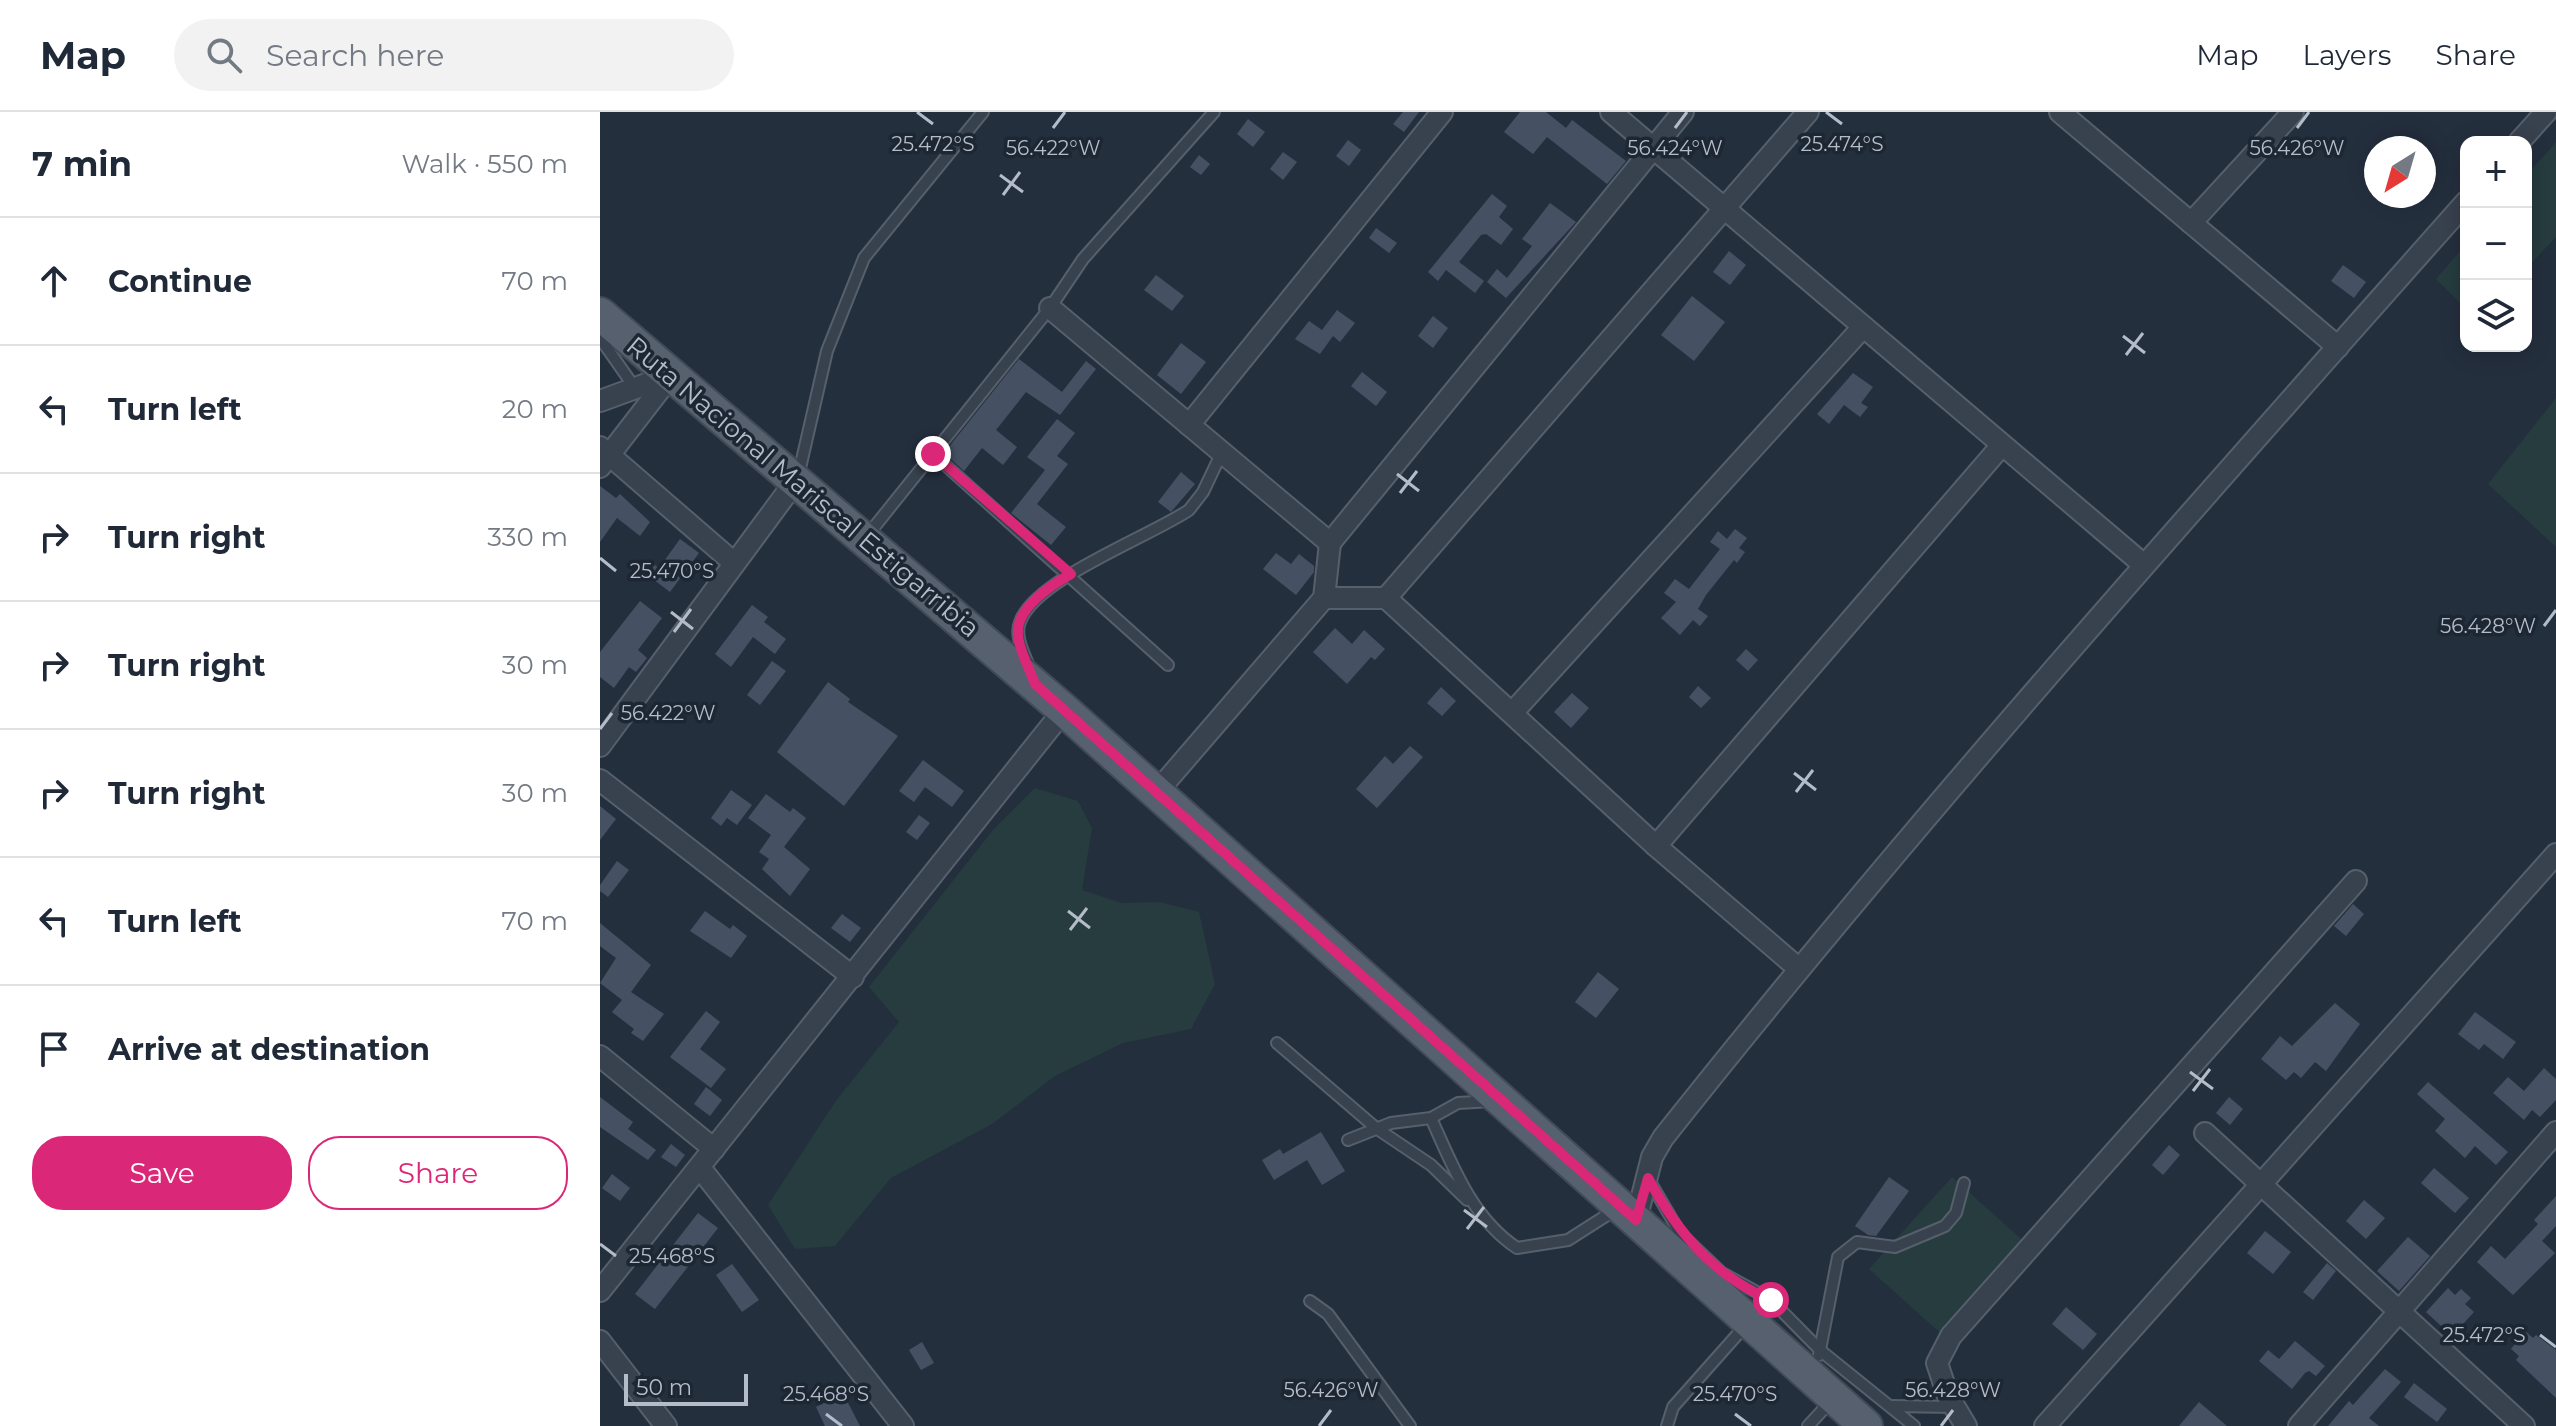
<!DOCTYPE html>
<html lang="en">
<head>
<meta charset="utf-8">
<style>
  :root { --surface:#fff; --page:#f2f2f3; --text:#1f2937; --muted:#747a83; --line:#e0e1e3; --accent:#db2777 }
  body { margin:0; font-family:Montserrat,sans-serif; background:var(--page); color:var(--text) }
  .controls { position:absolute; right:24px; top:24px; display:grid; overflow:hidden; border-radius:16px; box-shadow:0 4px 20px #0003 }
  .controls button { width:72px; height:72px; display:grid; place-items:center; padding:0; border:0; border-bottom:2px solid var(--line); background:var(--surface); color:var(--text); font:40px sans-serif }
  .compass { position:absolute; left:1764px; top:24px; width:72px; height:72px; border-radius:50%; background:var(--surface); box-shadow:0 4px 20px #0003; rotate:217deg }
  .scale { position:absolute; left:24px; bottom:20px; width:124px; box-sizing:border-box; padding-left:8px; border:4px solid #b4bcc9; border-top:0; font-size:22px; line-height:28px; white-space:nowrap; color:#b4bcc9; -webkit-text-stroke:6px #1d2633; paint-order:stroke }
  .stop { position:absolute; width:24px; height:24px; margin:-18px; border:6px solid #db2777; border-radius:50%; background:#fff }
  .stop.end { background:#db2777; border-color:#fff; box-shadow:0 2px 8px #0008 }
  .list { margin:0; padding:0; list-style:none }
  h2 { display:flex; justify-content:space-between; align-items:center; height:104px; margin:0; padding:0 32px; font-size:34px }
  h2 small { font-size:26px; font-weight:400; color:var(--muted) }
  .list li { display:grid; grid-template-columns:52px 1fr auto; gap:24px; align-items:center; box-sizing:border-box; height:128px; padding:0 32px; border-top:2px solid var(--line) }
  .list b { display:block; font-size:30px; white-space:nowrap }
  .list em { font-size:26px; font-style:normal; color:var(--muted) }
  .actions { display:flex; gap:16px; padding:24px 32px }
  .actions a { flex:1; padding:18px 0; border:2px solid var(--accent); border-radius:32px; text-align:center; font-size:28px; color:var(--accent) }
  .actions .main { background:var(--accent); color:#fff }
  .icon { flex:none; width:44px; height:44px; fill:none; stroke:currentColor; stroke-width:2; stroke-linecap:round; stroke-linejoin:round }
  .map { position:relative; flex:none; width:1956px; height:1314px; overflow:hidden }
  header { display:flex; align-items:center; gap:48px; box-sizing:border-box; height:112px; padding:0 40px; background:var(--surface); border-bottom:2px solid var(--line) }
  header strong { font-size:38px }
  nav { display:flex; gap:44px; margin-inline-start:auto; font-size:28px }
  .search { width:560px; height:72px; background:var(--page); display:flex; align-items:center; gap:20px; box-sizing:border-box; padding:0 28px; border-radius:44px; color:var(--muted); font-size:30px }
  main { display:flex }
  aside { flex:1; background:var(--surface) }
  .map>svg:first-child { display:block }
  .green { fill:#263c3f }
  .building { fill:#455162 }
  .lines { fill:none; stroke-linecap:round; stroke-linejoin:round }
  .lane-casing { stroke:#565f6c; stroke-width:14 }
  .street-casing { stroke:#565f6c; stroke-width:24 }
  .primary-casing { stroke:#414a57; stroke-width:36 }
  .lane { stroke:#38414e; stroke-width:10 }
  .street { stroke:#38414e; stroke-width:20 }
  .primary { stroke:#56606e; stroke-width:32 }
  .route { stroke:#db2777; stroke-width:10 }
  .ticks { fill:none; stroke:#b4bcc9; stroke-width:3 }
  .labels { text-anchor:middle; stroke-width:7; stroke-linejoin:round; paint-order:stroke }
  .street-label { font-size:26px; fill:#b4bcc9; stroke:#1d2633 }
  .ticks-label { font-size:20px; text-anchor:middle; fill:#b4bcc9; stroke:#1d2633; stroke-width:7; stroke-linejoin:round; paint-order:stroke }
</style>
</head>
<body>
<header>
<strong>Map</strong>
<div class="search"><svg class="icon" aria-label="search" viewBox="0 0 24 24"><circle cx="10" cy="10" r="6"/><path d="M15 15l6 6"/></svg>Search here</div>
<nav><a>Map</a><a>Layers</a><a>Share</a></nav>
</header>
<main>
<aside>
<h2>7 min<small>Walk · 550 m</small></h2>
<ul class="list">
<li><svg class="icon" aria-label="ahead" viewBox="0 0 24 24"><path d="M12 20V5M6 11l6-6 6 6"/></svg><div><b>Continue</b></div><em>70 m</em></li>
<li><svg class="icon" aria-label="left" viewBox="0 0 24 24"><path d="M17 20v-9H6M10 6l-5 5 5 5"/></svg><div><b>Turn left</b></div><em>20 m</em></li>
<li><svg class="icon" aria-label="right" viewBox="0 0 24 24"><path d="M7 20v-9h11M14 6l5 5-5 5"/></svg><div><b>Turn right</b></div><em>330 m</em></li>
<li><svg class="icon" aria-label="right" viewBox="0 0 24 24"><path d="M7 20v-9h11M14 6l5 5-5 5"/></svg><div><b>Turn right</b></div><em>30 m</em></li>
<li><svg class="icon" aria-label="right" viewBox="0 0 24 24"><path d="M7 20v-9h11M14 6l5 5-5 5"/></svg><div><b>Turn right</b></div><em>30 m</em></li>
<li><svg class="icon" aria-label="left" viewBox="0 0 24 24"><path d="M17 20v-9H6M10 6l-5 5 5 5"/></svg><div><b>Turn left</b></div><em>70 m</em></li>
<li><svg class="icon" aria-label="arrive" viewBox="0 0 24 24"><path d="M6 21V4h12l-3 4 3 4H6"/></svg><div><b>Arrive at destination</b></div></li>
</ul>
<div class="actions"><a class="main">Save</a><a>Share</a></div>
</aside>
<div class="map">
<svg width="1956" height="1314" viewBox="0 0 1956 1314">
  <rect width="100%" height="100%" fill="#242f3e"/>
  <g class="green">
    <polygon points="1956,30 1956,125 1926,157 1926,64"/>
    <polygon points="1866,132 1866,197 1836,167"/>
    <polygon points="1956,286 1956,435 1888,372"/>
    <polygon points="435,676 478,689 492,716 482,778 521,791 559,790 599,800 615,872 591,917 523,931 455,964 392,1012 291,1066 235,1134 195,1137 168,1093 235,990 299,910 269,875 393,718"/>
    <polygon points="1352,1065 1429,1134 1346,1226 1269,1157"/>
  </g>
  <g class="building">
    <polygon points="803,0 819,0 804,20 793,12"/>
    <polygon points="920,0 946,0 966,16 972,8 1026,49 1007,72 947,25 933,42 904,20"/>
    <polygon points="648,7 665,20 653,35 637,22"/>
    <polygon points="748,28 761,38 749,54 736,44"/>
    <polygon points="683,40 697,50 683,68 670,57"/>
    <polygon points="599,43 610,52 601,63 590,55"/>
    <polygon points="892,82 907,94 899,105 913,117 901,133 886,122 881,123 859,150 884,169 875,181 846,158 838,169 828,160"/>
    <polygon points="950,91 976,110 906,186 887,170 897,157 907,166 932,134 922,127"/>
    <polygon points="776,116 797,131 789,141 769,126"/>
    <polygon points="1129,139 1146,153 1130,173 1113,160"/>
    <polygon points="1743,153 1766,170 1754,186 1731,169"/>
    <polygon points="556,163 584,184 572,199 544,178"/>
    <polygon points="1092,184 1125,210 1094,249 1061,223"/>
    <polygon points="737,198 755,211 740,230 733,224 720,242 695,227 709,209 722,218"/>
    <polygon points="833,204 848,216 833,236 818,224"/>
    <polygon points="581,231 606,250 581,282 557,263"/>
    <polygon points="419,247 462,280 486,249 496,257 460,303 426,280 396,318 417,335 403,353 382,336 364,359 344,341"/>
    <polygon points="762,260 787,280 776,294 751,274"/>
    <polygon points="1253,261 1273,275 1261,291 1268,295 1260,305 1244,293 1229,312 1217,302"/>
    <polygon points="457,307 475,321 457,344 468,352 437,392 466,415 451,433 411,401 445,358 427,345"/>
    <polygon points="581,360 595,372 571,400 558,390"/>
    <polygon points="0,374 16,386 20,382 50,410 40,424 17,406 0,430"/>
    <polygon points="1135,417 1147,426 1139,436 1145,440 1137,451 1134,448 1106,483 1098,497 1108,504 1100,514 1093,508 1080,523 1061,506 1076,490 1064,481 1075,467 1089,477 1120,437 1110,430 1118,419 1127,427"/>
    <polygon points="80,427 99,441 70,480 42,459 49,449 59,456"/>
    <polygon points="676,441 691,452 699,442 714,454 714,460 696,483 663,457"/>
    <polygon points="40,489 62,506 38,538 47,546 36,560 29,555 14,576 0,565 0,540"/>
    <polygon points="152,493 168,505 164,510 186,527 175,542 153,525 131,555 115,542"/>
    <polygon points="735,516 752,532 764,518 785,537 775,548 771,545 747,572 713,540"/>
    <polygon points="1146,537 1158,548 1148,559 1136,548"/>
    <polygon points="172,549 186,559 160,593 147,583"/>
    <polygon points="228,570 250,587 248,590 298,624 244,694 177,640"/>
    <polygon points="1098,574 1111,586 1101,596 1089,585"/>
    <polygon points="841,575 856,589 842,604 827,591"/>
    <polygon points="972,581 989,596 971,616 954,600"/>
    <polygon points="810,634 823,645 777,696 756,677 785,644 793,652"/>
    <polygon points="323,648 364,679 352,695 325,675 314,690 299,679"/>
    <polygon points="131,678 152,693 137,713 127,706 121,714 111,706"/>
    <polygon points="166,682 190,700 193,696 206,706 184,735 210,757 190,784 162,757 169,747 159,740 171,723 148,706"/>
    <polygon points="0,694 16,707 0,728"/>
    <polygon points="319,703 330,711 317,728 306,720"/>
    <polygon points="17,749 29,758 8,785 0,779 0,773"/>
    <polygon points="1753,792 1764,802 1746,824 1734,814"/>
    <polygon points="105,799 130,817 133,813 147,824 131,846 90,819"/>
    <polygon points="242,802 261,816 250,830 231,816"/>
    <polygon points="0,811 51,853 31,880 64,902 43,929 31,921 34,917 12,900 22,888 0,871 16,846 0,834"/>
    <polygon points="998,860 1019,877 996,906 975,890"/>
    <polygon points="1735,891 1760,912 1726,959 1715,950 1701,966 1694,960 1686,968 1661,947 1680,924 1692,934"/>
    <polygon points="106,899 120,910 100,937 126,957 111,976 70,945"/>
    <polygon points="1875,900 1916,930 1903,947 1884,932 1879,938 1858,922"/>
    <polygon points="1944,956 1956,967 1956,988 1940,1005 1932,998 1924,1008 1893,981 1908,965 1924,979"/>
    <polygon points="1828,970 1908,1040 1896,1053 1875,1034 1865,1046 1835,1019 1845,1007 1817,982"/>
    <polygon points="106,975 122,988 110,1004 94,992"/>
    <polygon points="0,985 33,1010 28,1017 56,1038 48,1048 0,1015"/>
    <polygon points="1629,985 1643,997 1630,1013 1616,1001"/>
    <polygon points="721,1020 745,1059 722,1073 707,1048 674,1068 662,1048 680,1037 683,1042"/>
    <polygon points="71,1032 85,1043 76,1055 61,1045"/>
    <polygon points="1569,1033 1580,1043 1563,1063 1552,1053"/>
    <polygon points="1834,1056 1869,1086 1855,1101 1821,1071"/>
    <polygon points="12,1062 30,1076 20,1089 2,1076"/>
    <polygon points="1289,1065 1309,1079 1276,1124 1268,1123 1255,1114"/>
    <polygon points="1956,1084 1956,1114 1942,1129 1955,1141 1913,1183 1877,1150 1891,1134 1905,1147 1938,1112 1934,1108"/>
    <polygon points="1764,1088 1785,1106 1766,1127 1746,1109"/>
    <polygon points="98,1101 118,1116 55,1197 35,1182"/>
    <polygon points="1665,1119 1691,1140 1673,1162 1647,1141"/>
    <polygon points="1808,1125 1830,1144 1799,1179 1777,1159"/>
    <polygon points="1727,1151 1736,1159 1713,1188 1703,1180"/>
    <polygon points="132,1152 159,1188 142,1200 116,1163"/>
    <polygon points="1848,1176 1855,1183 1861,1177 1871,1186 1865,1192 1874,1200 1852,1224 1826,1200"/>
    <polygon points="1466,1195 1497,1222 1483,1238 1452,1212"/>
    <polygon points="1925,1219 1933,1226 1936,1223 1956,1238 1956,1286 1916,1248 1919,1244 1911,1237"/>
    <polygon points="1695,1229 1725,1254 1716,1264 1709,1259 1705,1261 1692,1277 1659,1249 1668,1238 1679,1247"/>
    <polygon points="322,1230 334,1251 321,1258 309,1238"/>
    <polygon points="1785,1257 1801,1270 1769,1306 1779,1314 1728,1314 1749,1289 1753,1293"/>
    <polygon points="1814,1271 1847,1297 1837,1310 1804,1285"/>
    <polygon points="243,1281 260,1314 225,1314 216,1295"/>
    <polygon points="1599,1290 1627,1314 1579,1314"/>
  </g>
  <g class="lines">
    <defs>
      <g id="lane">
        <polyline points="0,226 35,276"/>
        <polyline points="333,342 568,553"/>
        <polyline points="198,365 227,239 264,146 383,0"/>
        <polyline points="267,424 450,196 483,147 614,0"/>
        <path d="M430 557C425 543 414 525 420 510 435 467 549 425 589 398L603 380 622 340"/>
        <polyline points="677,931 776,1016 831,1053 867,1088"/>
        <path d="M831 1006C853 1055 872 1106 917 1136L968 1128 1015 1098"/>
        <polyline points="748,1028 791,1011 831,1006 858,991 892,989"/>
        <polyline points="1049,1068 1080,1121 1122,1161 1171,1188 1221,1239 1314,1314"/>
        <polyline points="710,1189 728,1202 810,1314"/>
        <polyline points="1219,1243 1238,1145 1257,1130 1295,1135 1345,1114 1356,1101 1364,1071"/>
        <polyline points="1291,1294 1354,1295"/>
        <polyline points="1067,1314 1073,1295 1145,1214"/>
        <polyline points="1208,1314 1231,1289"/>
      </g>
      <g id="street">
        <polyline points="1011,0 1544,453"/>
        <polyline points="1460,0 1738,235"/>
        <polyline points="1919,30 1946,0"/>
        <polyline points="1591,111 1693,0"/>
        <polyline points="450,196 730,431 724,486 556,681"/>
        <polyline points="0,289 71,263"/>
        <polyline points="589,313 842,0"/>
        <polyline points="0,335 133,450"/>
        <polyline points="0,355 71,263"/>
        <polyline points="730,431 1083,0"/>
        <polyline points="724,486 786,486 1056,734 1198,856"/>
        <polyline points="786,486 1208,0"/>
        <polyline points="912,601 1263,215"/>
        <polyline points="0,634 197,367"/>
        <polyline points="0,668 253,865"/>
        <polyline points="1056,734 1402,333"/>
        <polyline points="0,944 114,1037"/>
        <polyline points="1605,1021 1924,1314"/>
        <polyline points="101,1057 303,1314"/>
        <path d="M1036 1108 1052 1045 1063 1026C1318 704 1593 398 1866 90"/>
        <polyline points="0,1179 464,598"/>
        <polyline points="0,1229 66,1314"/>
        <polyline points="1366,1314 1348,1284 1337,1251 1351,1224 1756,769"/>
        <polyline points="1445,1314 1956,742"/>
        <polyline points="1699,1314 1956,1020"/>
      </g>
      <polyline id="primary" points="0,202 464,598 1266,1314"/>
    </defs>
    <use href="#lane" class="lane-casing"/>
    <use href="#street" class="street-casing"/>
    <use href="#primary" class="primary-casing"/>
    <use href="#lane" class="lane"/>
    <use href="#street" class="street"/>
    <use href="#primary" class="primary"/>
  </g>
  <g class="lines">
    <path class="route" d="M333 342 471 462C451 473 415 497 418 523 419 539 430 557 435 572L1036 1108 1048 1066C1077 1119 1113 1164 1171 1188"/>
  </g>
  <path class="ticks" d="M317 0 333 12M1226 0 1242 12M453 16 465 0M1075 16 1087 0M1697 16 1709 0M400 63 423 80M403 83 420 60M1523 224 1545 241M1526 243 1543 221M797 362 819 379M800 381 817 359M0 446 16 459M71 500 93 517M1944 514 1956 498M74 520 91 497M0 617 12 601M1194 661 1216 678M1196 680 1213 658M468 799 490 816M470 818 487 796M1590 960 1613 977M1593 979 1610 957M864 1098 887 1115M867 1117 884 1095M0 1132 16 1144M1940 1223 1956 1235M226 1302 242 1314M1135 1302 1151 1314M719 1314 731 1298M1341 1314 1353 1298"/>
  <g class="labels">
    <g class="street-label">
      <text transform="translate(203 375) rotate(40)" y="9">Ruta Nacional Mariscal Estigarribia</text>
    </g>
  </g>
  <g class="ticks-label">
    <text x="333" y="39">25.472°S</text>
    <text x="1242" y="39">25.474°S</text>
    <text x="453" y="43">56.422°W</text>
    <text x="1075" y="43">56.424°W</text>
    <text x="1697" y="43">56.426°W</text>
    <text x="72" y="466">25.470°S</text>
    <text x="1888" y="521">56.428°W</text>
    <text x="68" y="608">56.422°W</text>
    <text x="72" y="1151">25.468°S</text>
    <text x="1884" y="1230">25.472°S</text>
    <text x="731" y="1285">56.426°W</text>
    <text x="1353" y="1285">56.428°W</text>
    <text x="226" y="1289">25.468°S</text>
    <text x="1135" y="1289">25.470°S</text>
  </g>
</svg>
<div class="controls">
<button>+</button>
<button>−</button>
<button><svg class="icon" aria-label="layers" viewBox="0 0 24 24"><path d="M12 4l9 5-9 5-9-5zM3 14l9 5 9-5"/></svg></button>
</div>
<svg class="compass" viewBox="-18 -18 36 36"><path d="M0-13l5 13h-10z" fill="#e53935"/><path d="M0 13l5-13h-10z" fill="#747a83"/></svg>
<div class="scale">50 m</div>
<div class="stop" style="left:1171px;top:1188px"></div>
<div class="stop end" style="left:333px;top:342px"></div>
</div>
</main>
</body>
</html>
